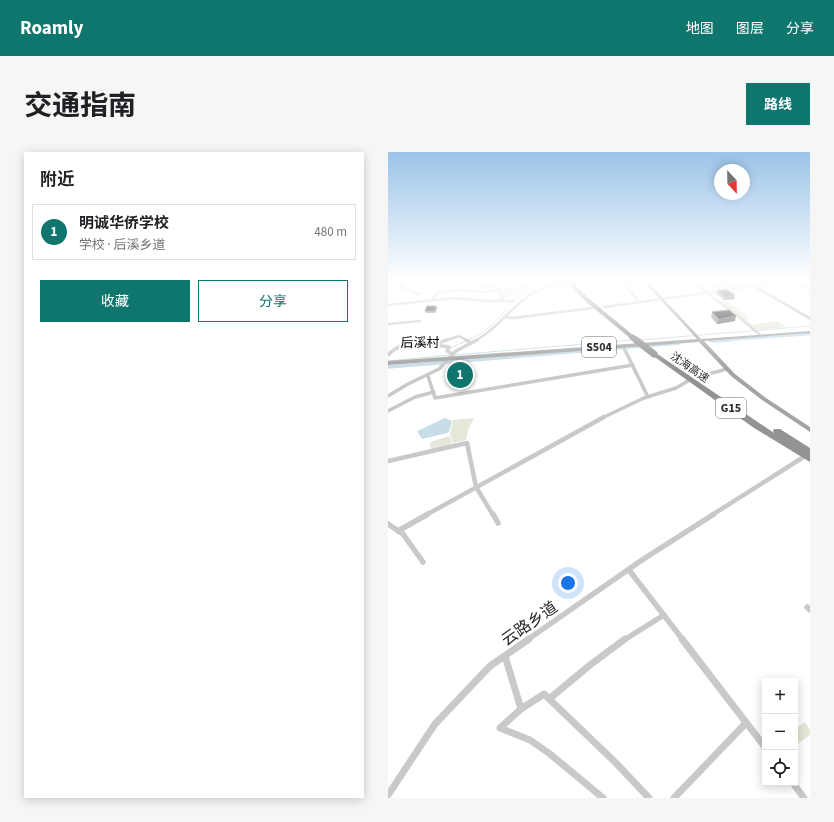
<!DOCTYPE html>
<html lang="zh">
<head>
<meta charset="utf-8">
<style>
  :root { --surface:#fff; --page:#f6f6f6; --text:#202124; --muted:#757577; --line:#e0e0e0; --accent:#0f766e }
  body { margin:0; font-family:"Source Sans 3","Noto Sans SC",sans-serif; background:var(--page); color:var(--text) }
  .controls { position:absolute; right:12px; bottom:12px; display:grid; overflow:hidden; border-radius:0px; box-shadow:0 2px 10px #0003 }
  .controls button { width:36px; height:36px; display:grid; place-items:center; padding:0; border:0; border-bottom:1px solid var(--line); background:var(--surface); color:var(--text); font:20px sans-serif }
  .compass { position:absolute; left:326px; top:12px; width:36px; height:36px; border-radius:50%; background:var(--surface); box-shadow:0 2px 10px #0003; rotate:158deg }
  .you { position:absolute; left:180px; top:431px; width:14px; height:14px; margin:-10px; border:3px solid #fff; border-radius:50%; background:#1a73e8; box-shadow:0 0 0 6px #1a73e833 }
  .badge { display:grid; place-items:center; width:26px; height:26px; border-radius:50%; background:var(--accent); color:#fff; font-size:13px; font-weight:700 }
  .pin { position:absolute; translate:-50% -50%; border:2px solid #fff; box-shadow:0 1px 4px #0006 }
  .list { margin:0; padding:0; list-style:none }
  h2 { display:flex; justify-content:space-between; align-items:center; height:52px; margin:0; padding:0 16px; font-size:17px }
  h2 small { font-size:13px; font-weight:400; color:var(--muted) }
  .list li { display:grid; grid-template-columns:26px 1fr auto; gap:12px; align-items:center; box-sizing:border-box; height:56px; margin:0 8px 8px; padding:0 8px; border:1px solid var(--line); border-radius:0px }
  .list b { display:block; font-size:15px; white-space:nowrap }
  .list p { margin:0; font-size:13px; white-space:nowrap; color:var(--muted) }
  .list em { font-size:13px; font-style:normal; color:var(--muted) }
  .actions { display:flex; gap:8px; padding:12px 16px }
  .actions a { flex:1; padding:9px 0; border:1px solid var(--accent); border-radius:0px; text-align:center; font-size:14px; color:var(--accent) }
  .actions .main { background:var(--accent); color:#fff }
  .icon { flex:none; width:22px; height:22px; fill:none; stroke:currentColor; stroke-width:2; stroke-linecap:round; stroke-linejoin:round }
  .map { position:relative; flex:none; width:422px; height:646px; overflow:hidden; border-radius:0px }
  header { display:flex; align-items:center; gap:24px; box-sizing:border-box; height:56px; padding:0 20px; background:var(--accent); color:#fff }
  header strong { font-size:19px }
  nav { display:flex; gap:22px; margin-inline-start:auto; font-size:14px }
  .intro { display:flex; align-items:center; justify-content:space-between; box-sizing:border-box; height:96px; padding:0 24px }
  h1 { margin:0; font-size:28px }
  .button { padding:10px 18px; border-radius:0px; background:var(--accent); color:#fff; font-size:14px; font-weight:700 }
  main { display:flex; gap:24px; padding:0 24px }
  aside { flex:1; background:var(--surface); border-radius:0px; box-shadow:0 2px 10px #0003 }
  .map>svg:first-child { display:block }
  .green { fill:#e3e8da }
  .water { fill:#c7dde7 }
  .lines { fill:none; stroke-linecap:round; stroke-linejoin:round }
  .stream { stroke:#c7dde7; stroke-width:1 }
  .canal-far1 { stroke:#c7dde7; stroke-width:2.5 }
  .canal { stroke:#c7dde7; stroke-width:3.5 }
  .street-tunnel { stroke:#d5d5d5; stroke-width:2.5; stroke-dasharray:2.5 1.5; stroke-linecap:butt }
  .street-far4 { stroke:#c9c9c9; stroke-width:2.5 }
  .street-far3 { stroke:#c9c9c9; stroke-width:3.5 }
  .street-far2 { stroke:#c9c9c9; stroke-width:4.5 }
  .street-far1 { stroke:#c9c9c9; stroke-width:5.5 }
  .street { stroke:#c9c9c9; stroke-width:7 }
  .secondary { fill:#b6b6b6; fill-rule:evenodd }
  .primary { fill:#a4a4a4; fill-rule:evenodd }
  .highway { fill:#939393; fill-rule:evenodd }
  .highway-bridge-far1 { stroke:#939393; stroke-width:5.5 }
  .highway-bridge { stroke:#939393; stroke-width:7 }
  .wall { fill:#898989 }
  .shaded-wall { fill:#5a5a5a }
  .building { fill:#131313; stroke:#5a5a5a }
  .labels { text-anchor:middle; stroke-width:4; stroke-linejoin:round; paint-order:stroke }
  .far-street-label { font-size:11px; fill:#2c2c2c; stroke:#fff }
  .shield { fill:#fff; stroke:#6b6b6b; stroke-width:1 }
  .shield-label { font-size:12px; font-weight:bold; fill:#2c2c2c }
  .far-quarter-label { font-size:13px; fill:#000; stroke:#fff }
  .near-street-label { font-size:16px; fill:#2c2c2c; stroke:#fff }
</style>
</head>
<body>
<header>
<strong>Roamly</strong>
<nav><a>地图</a><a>图层</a><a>分享</a></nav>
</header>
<div class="intro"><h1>交通指南</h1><a class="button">路线</a></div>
<main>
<aside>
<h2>附近<small></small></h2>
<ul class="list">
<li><span class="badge">1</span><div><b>明诚华侨学校</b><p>学校 · 后溪乡道</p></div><em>480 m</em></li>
</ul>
<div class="actions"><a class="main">收藏</a><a>分享</a></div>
</aside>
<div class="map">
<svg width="422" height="646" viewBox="0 0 422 646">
  <rect width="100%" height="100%" fill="#fff"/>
  <g class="green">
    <polygon points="135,132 147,136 116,146 114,137"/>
    <polygon points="338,148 361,166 358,167 364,173 389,169 398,175 367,178 333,149"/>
    <polygon points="86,266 80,278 78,288 65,291 62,282 65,268"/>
    <polygon points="62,284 64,292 43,298 42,290"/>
    <polygon points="417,570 422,578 422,583 407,594 407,577"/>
  </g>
  <polygon class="water" points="57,266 64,269 61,280 59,281 34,287 29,279"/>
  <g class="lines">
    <g class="stream">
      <polyline points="123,148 158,133 178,129"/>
      <polyline points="253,188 422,174"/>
      <path d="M62 196C87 186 109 175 122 150"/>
      <polyline points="66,203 245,188"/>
      <polyline points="0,209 62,203"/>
    </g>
    <polyline class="canal-far1" points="326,189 422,182"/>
    <g class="canal">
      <polyline points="323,189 341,188"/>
      <polyline points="0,215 291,191"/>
    </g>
    <polyline class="street-tunnel" points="211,155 217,155"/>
    <g class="street-far4">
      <polyline points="11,128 13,129 13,135 31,142"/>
      <polyline points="88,128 89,132 112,137 115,149"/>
      <polyline points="233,128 251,150"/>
      <polyline points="302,128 346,161 372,183"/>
      <polyline points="319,128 335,139"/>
      <polyline points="335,128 332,128 345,137"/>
      <polyline points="380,128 385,130"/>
      <polyline points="405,128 422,137"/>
      <polyline points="34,131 48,128"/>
      <polyline points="44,148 49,141 70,138 95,140 113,138"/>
      <polyline points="0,153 65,146 101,149 127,149"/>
      <polyline points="217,155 365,134"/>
      <polyline points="116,165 125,166 205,156"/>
      <polyline points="0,172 32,169"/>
      <polyline points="56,189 71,184 80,189"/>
      <path d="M87 189C109 177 120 159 139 145 153 135 177 131 194 128"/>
    </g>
    <g class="street-far3">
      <polyline points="78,188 82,190"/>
      <polyline points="46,192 59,188"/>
      <polyline points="235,194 260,245"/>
      <path d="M0 203C17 185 40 192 61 195L59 199 65 202"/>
      <polyline points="40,224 47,246 245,213"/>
      <polyline points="309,225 339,217"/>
      <polyline points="0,244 20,232 51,217 68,199 89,188"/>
      <polyline points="0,259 27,245 46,240"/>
      <polyline points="214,266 256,246 288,236 300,229"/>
    </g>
    <g class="street-far2">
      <polyline points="0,309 79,291 88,335 105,363"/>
      <polyline points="38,363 216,265"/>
      <polyline points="324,363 414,306"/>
    </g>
    <g class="street-far1">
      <polyline points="105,362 110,371"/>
      <polyline points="0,372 15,382 35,410"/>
      <polyline points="10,379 40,362"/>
      <polyline points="241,418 295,488"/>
      <polyline points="419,455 422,458"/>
      <polyline points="139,488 254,408 326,362"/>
      <polyline points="236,488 276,463"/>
    </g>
    <g class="street">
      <polyline points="294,487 377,595"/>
      <polyline points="117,504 133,557 112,576 142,588 162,602 215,646"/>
      <polyline points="161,547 202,513 237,487"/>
      <polyline points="133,557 156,542 228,611 261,646"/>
      <polyline points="405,631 416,646"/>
      <polyline points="0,643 47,572 102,514 141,487"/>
      <polyline points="286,646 358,571"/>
    </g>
    <path class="secondary" d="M353 128C359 128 363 133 368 132 379 131 390 128 401 128L369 134 422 165V168Z"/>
    <polygon class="primary" points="254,128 258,128 313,187 422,179 422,181 316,189 347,222 378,246 422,275 422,280 374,248 343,224 311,190 0,213 0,209 309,187"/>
    <g class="highway">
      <polygon points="182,131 186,131 200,146 246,184 246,186 242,186 196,148 182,133"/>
      <polygon points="264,201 268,201 386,281 385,279 386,277 392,277 422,296 422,310 366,276 264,203"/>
    </g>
    <g class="highway-bridge-far1">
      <polyline points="180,128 184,132"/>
      <polyline points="244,185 249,189"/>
    </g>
    <polyline class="highway-bridge" points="248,188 266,202"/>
  </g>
  <g class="wall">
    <polygon points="329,139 347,143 346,147 336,148 328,142"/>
    <polygon points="48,154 49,156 47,161 38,161 37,159"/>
    <polygon points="324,160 347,169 329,172 323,165"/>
  </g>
  <g class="shaded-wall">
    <polygon points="347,143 346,147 336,148 337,145"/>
    <polygon points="48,154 49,156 47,161 46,159"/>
    <polygon points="348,164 347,169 329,172 331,167"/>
  </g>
  <g class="building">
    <polygon points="338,137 347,143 337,145 329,139"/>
    <polygon points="39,154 48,154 46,159 37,159"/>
    <polygon points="341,158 348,164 331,167 324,160"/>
  </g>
  <linearGradient id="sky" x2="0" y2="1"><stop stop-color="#9bc4e8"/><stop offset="0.59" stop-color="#fff"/><stop offset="1" stop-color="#fff" stop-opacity="0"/></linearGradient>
  <rect width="422" height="218" fill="url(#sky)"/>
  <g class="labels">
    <g class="far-street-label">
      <text transform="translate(302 215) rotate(35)" y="4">沈海高速</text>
    </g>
    <g class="shield">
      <rect x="194" y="185" width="34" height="20" rx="3"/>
      <rect x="328" y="246" width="30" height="20" rx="3"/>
    </g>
    <g class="shield-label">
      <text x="211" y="199">S504</text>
      <text x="343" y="260">G15</text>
    </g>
    <g class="far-quarter-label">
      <text x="32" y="195">后溪村</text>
    </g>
    <g class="near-street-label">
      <text transform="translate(141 471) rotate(-35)" y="6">云路乡道</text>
    </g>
  </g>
</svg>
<div class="controls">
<button>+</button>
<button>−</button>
<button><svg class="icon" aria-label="locate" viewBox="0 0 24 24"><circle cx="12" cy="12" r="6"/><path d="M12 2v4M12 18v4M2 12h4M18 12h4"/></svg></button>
</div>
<svg class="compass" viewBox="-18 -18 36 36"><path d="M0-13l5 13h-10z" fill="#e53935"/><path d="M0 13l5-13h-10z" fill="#757577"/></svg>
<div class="you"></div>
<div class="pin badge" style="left:72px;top:223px">1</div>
</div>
</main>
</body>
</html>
